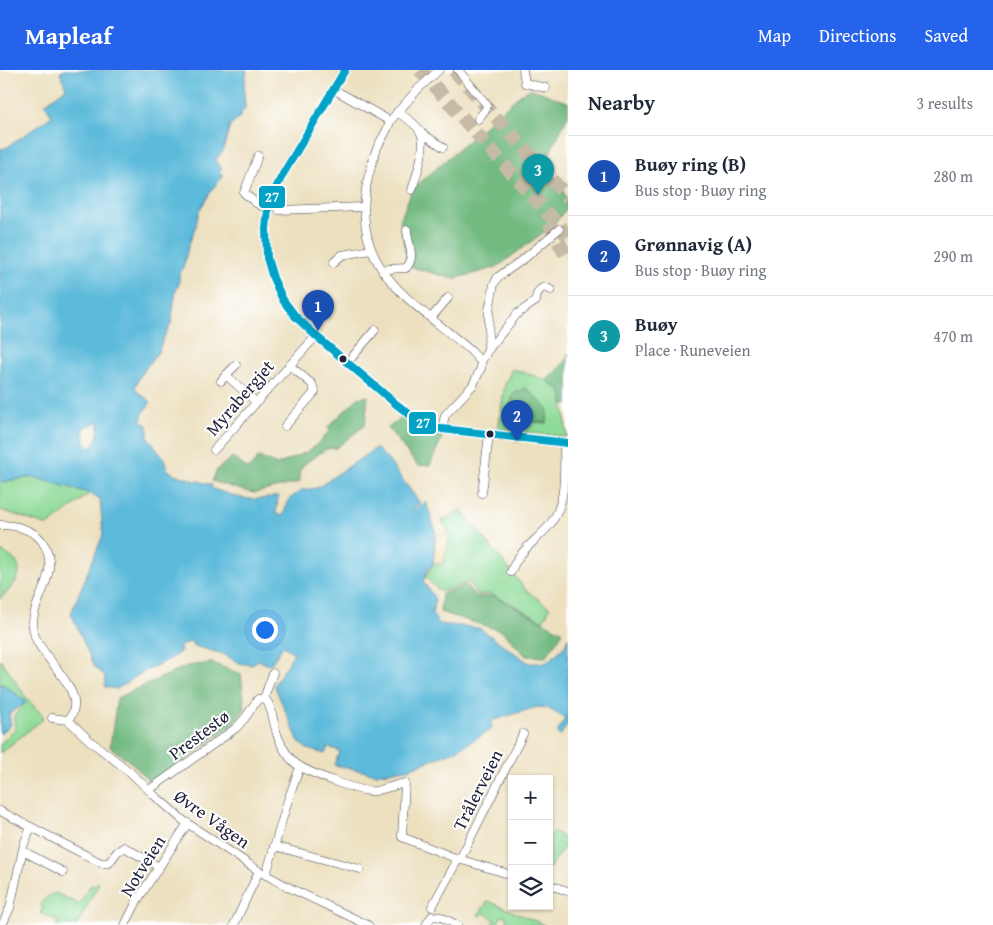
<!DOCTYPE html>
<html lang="en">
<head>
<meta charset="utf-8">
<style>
  :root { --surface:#fff; --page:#f6f6f7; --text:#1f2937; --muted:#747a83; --line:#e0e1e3; --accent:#2563eb }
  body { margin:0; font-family:"Gentium Book Plus",serif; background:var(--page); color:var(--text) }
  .controls { position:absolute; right:15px; bottom:15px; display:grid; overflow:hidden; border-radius:0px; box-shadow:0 1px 4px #0004 }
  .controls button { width:45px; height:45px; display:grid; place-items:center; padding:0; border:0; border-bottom:1px solid var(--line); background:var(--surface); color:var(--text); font:25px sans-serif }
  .you { position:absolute; left:264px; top:559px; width:18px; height:18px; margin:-12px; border:4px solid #fff; border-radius:50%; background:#1a73e8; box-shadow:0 0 0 8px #1a73e833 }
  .badge { display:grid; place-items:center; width:32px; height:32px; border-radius:50%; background:var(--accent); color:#fff; font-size:16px; font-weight:700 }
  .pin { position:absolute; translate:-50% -41px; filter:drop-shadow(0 1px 2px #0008) }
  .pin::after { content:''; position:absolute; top:26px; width:18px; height:15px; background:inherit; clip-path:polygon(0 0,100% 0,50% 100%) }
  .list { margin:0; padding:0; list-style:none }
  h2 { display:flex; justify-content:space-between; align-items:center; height:65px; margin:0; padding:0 20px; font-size:21px }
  h2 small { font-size:16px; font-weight:400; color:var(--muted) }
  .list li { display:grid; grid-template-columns:32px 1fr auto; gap:15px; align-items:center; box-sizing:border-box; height:80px; padding:0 20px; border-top:1px solid var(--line) }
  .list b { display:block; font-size:19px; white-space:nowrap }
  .list p { margin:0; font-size:16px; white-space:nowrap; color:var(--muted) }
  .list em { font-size:16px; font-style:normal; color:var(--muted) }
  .icon { flex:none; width:28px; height:28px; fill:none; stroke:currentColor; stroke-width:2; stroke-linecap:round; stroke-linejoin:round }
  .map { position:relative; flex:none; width:568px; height:855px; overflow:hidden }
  header { display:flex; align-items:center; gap:30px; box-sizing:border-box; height:70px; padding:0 25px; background:var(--accent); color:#fff }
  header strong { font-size:24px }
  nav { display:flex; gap:28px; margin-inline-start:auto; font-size:18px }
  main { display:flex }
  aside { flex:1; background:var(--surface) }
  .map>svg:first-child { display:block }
  .green { fill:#8eda97; stroke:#587e69; fill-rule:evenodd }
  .forest { fill:#72ba80; stroke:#4a6e5e }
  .sand { fill:#eeda9e; stroke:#887e6c }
  .water { fill:#5cbada; stroke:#3f6e8a; fill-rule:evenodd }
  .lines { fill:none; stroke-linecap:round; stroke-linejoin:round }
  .highway-tunnel { stroke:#c4baa5; stroke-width:14; stroke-dasharray:14 7; stroke-linecap:butt }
  .street-casing { stroke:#403e4f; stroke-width:9 }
  .street { stroke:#fff; stroke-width:8 }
  .bus-1-casing { stroke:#fff; stroke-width:11 }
  .bus-1 { stroke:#02a2c7; stroke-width:8 }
  .bus-dot { fill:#22223b; stroke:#fff; stroke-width:2 }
  .labels { text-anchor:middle; stroke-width:4; stroke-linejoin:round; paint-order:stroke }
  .street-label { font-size:18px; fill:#22223b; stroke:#fff }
  .line-badge { stroke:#fff; stroke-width:2 }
  .badge-label { font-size:14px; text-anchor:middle; font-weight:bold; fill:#fff }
</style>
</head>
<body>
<header>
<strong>Mapleaf</strong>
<nav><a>Map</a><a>Directions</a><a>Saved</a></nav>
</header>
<main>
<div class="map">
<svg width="568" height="855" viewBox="0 0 568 855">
  <rect width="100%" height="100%" fill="#fff"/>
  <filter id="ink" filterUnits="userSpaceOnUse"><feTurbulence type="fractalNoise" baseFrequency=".02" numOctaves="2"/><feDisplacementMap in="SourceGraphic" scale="10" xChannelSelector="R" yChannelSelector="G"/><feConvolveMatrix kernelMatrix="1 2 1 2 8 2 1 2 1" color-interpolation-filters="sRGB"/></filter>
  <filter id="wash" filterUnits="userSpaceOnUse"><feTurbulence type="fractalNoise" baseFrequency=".0096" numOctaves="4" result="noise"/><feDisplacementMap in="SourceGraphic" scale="20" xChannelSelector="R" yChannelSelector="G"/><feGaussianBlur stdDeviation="1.12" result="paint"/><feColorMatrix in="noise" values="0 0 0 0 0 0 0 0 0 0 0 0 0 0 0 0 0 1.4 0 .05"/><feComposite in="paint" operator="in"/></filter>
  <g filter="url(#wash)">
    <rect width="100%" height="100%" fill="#ece0bf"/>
    <g class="green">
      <path d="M512 299 547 310 562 322 567 367 498 359 505 314ZM513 324 547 353 519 350 509 341Z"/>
      <polygon points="33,407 90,423 48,456 1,440 0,441 0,412"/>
      <polygon points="461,440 526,520 550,538 543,551 510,533 489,524 477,525 469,512 441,522 425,507 433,494 443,493 450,464 442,451"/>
      <path d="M0 481C31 494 19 512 0 529Z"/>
      <path d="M0 589C15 608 24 630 43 645L42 650 0 683V674L15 659 14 646 26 632 6 616 0 614Z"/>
      <polygon points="554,761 568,771 549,799 549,768"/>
      <polygon points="99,813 77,855 56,855 58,851 40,843 43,838 40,834 48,826 56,823 79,834 90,816"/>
      <polygon points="488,831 545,855 513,855 506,850 507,848 503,845 496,855 491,855 495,850 484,843 480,847 478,845"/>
    </g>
    <g class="forest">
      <path d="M531 19C544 22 555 29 568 32V46L549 84V96L564 123 568 137 552 156 497 197 454 209 408 196 400 151 412 120 522 23Z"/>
      <polygon points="568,283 568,334 563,334 562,322 547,310 566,291"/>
      <polygon points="526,318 548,339 547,353 519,350 509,341 513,324"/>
      <polygon points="368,326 365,355 336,378 326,379 303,395 299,403 300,412 255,423 248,422 212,411 217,400 232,387 248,399 259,387 277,395 311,380 330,361 328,357 358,328"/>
      <path d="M401 348C415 362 423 363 442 367L430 395 418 396 388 358Z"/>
      <polygon points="466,515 476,527 494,526 563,562 546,587 526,586 502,561 440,542 442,524"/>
      <polygon points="212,593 241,604 245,638 235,652 157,711 149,711 132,693 110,677 117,628 187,596"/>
    </g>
    <polygon class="sand" points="446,463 450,464 443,493 433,494 436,464 440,465"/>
    <g class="water">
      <path d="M64 0H247L244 16 245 39 241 43V46L230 55 223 81 216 89 219 96 222 98 219 102 223 106 213 118 199 141 196 155 188 177 184 195 179 206V214L176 220 171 254 164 267 158 282 140 306 135 317 138 322 151 332 142 345 141 351 148 355V367L164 389 168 400 174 404 194 410V412L198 411 212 415 211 418C241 429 247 432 278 426L276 444 283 446 288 430 302 420 317 418 376 378 387 389 420 433 412 440 413 441 426 432 435 459 433 494 428 498 423 511 435 529 432 544 439 554 479 558 529 593H546L565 576 568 567V653L560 666 557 663 565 648 547 638 537 637 491 651 492 659 455 681 411 698 377 704 334 695 340 681 328 677 325 684 307 679 299 672 274 615 294 583 283 576 271 594 268 595 258 590 251 595 239 593 223 584 194 576 191 571 179 577 181 581 172 588 143 602 117 619 105 617V606L94 596 71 543 103 465 100 428 95 427 89 423 33 407 0 412V79L6 78 52 46 45 34 66 18 60 3ZM99 351C99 360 98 372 90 379L85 372 83 358Z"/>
      <polygon points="0,614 6,616 26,632 9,644 11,655 0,664"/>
    </g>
  </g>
  <g filter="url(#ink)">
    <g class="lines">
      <g class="highway-tunnel">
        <polyline points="420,0 568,166"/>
        <polyline points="454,0 568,128"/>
        <polyline points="549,153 568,190"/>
      </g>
      <defs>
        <g id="street">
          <polyline points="345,0 283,104 273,124 268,139 266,159 267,188 273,208 283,230 295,246 316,266 396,334 421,353 442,359 568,373"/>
          <polyline points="458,0 487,35 486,39 478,49"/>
          <polyline points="523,0 525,13 546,18"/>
          <polyline points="333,19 390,51 418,19 439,0"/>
          <path d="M397 42C405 47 417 54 421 63 427 77 416 106 412 120"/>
          <path d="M390 51C388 61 381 69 377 78 373 88 371 98 368 108 348 200 411 229 471 281L481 292"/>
          <polyline points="420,62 443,77"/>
          <polyline points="258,86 244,123 256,133 268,139"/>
          <polyline points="279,140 363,137"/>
          <polyline points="334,192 342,185 371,180"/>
          <path d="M383 202 388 199 406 198C417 187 407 173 407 160"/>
          <polyline points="431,248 448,228"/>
          <polyline points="488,280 489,240 494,214 498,207 525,188 559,159"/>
          <polyline points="348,292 375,260"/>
          <polyline points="226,305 236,295"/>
          <polyline points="221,311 226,305 256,332"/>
          <polyline points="285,356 315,322 312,314 289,295"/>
          <path d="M442 359 445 345 473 315 481 298V292L488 280 517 244 536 231C536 224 538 219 545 217L551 220"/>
          <polyline points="214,380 316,266"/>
          <polyline points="482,423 489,364"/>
          <path d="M0 455C14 455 33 459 42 471 65 505 26 532 34 563 40 589 92 623 68 650"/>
          <path d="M511 502C517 483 534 472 547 458 568 435 564 401 564 372"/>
          <path d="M264 628C272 633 274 658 278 667 282 677 287 686 295 693 306 702 361 723 375 721 385 719 395 715 405 713L402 767 455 788 512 805"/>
          <polyline points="52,648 68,650 89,670 130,702 155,726 184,751 259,801 290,818 368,855"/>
          <polyline points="149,720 236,658 245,648 258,629 264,628 273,603"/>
          <polyline points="0,741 101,793 109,793 117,782 124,777 159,797"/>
          <polyline points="274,776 360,799"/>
          <polyline points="23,781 63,802"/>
          <polyline points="460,789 523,664"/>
          <polyline points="266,805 288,730 300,697"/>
          <polyline points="549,815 568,821"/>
          <polyline points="432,837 458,789"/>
          <polyline points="2,855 10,838 24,774 31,757"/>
          <polyline points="125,855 138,829 188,753"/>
          <polyline points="234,855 259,801"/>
          <polyline points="426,855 432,846 441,847 457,855"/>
        </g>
      </defs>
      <use href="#street" class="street-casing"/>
      <use href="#street" class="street"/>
      <defs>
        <polyline id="bus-1" points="345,0 283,104 273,124 268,139 266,159 267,188 273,208 283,230 295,246 316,266 396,334 421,353 442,359 568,373"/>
      </defs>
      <use href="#bus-1" class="bus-1-casing"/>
      <use href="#bus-1" class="bus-1"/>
    </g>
  </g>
  <g class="bus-dot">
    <circle cx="343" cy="289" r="4.5"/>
    <circle cx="490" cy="364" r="4.5"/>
  </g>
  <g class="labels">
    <g class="street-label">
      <text transform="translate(240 328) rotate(-49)" y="6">Myrabergjet</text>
      <text transform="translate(199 665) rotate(-37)" y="6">Prestestø</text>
      <text transform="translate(478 720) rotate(-63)" y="6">Trålerveien</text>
      <text transform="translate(212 749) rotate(35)" y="6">Øvre Vågen</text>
      <text transform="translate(143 796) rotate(-58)" y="6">Notveien</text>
    </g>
  </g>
  <g class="line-badge">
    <rect x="258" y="115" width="28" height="24" rx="5" fill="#02a2c7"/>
    <rect x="408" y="341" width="29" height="24" rx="5" fill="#02a2c7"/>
  </g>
  <g class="badge-label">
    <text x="272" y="132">27</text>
    <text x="423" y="358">27</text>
  </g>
</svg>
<div class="controls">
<button>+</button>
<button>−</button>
<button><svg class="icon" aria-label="layers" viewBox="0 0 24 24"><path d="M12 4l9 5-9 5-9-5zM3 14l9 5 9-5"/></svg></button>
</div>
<div class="you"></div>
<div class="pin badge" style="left:318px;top:261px;background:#1a4fb4">1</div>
<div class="pin badge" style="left:517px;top:371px;background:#1a4fb4">2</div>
<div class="pin badge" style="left:538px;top:125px;background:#0f9aa8">3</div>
</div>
<aside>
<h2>Nearby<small>3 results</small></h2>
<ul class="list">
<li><span class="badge" style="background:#1a4fb4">1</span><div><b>Buøy ring (B)</b><p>Bus stop · Buøy ring</p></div><em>280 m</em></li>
<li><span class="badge" style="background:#1a4fb4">2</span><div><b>Grønnavig (A)</b><p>Bus stop · Buøy ring</p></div><em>290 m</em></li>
<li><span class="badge" style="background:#0f9aa8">3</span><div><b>Buøy</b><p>Place · Runeveien</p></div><em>470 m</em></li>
</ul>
</aside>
</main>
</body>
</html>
